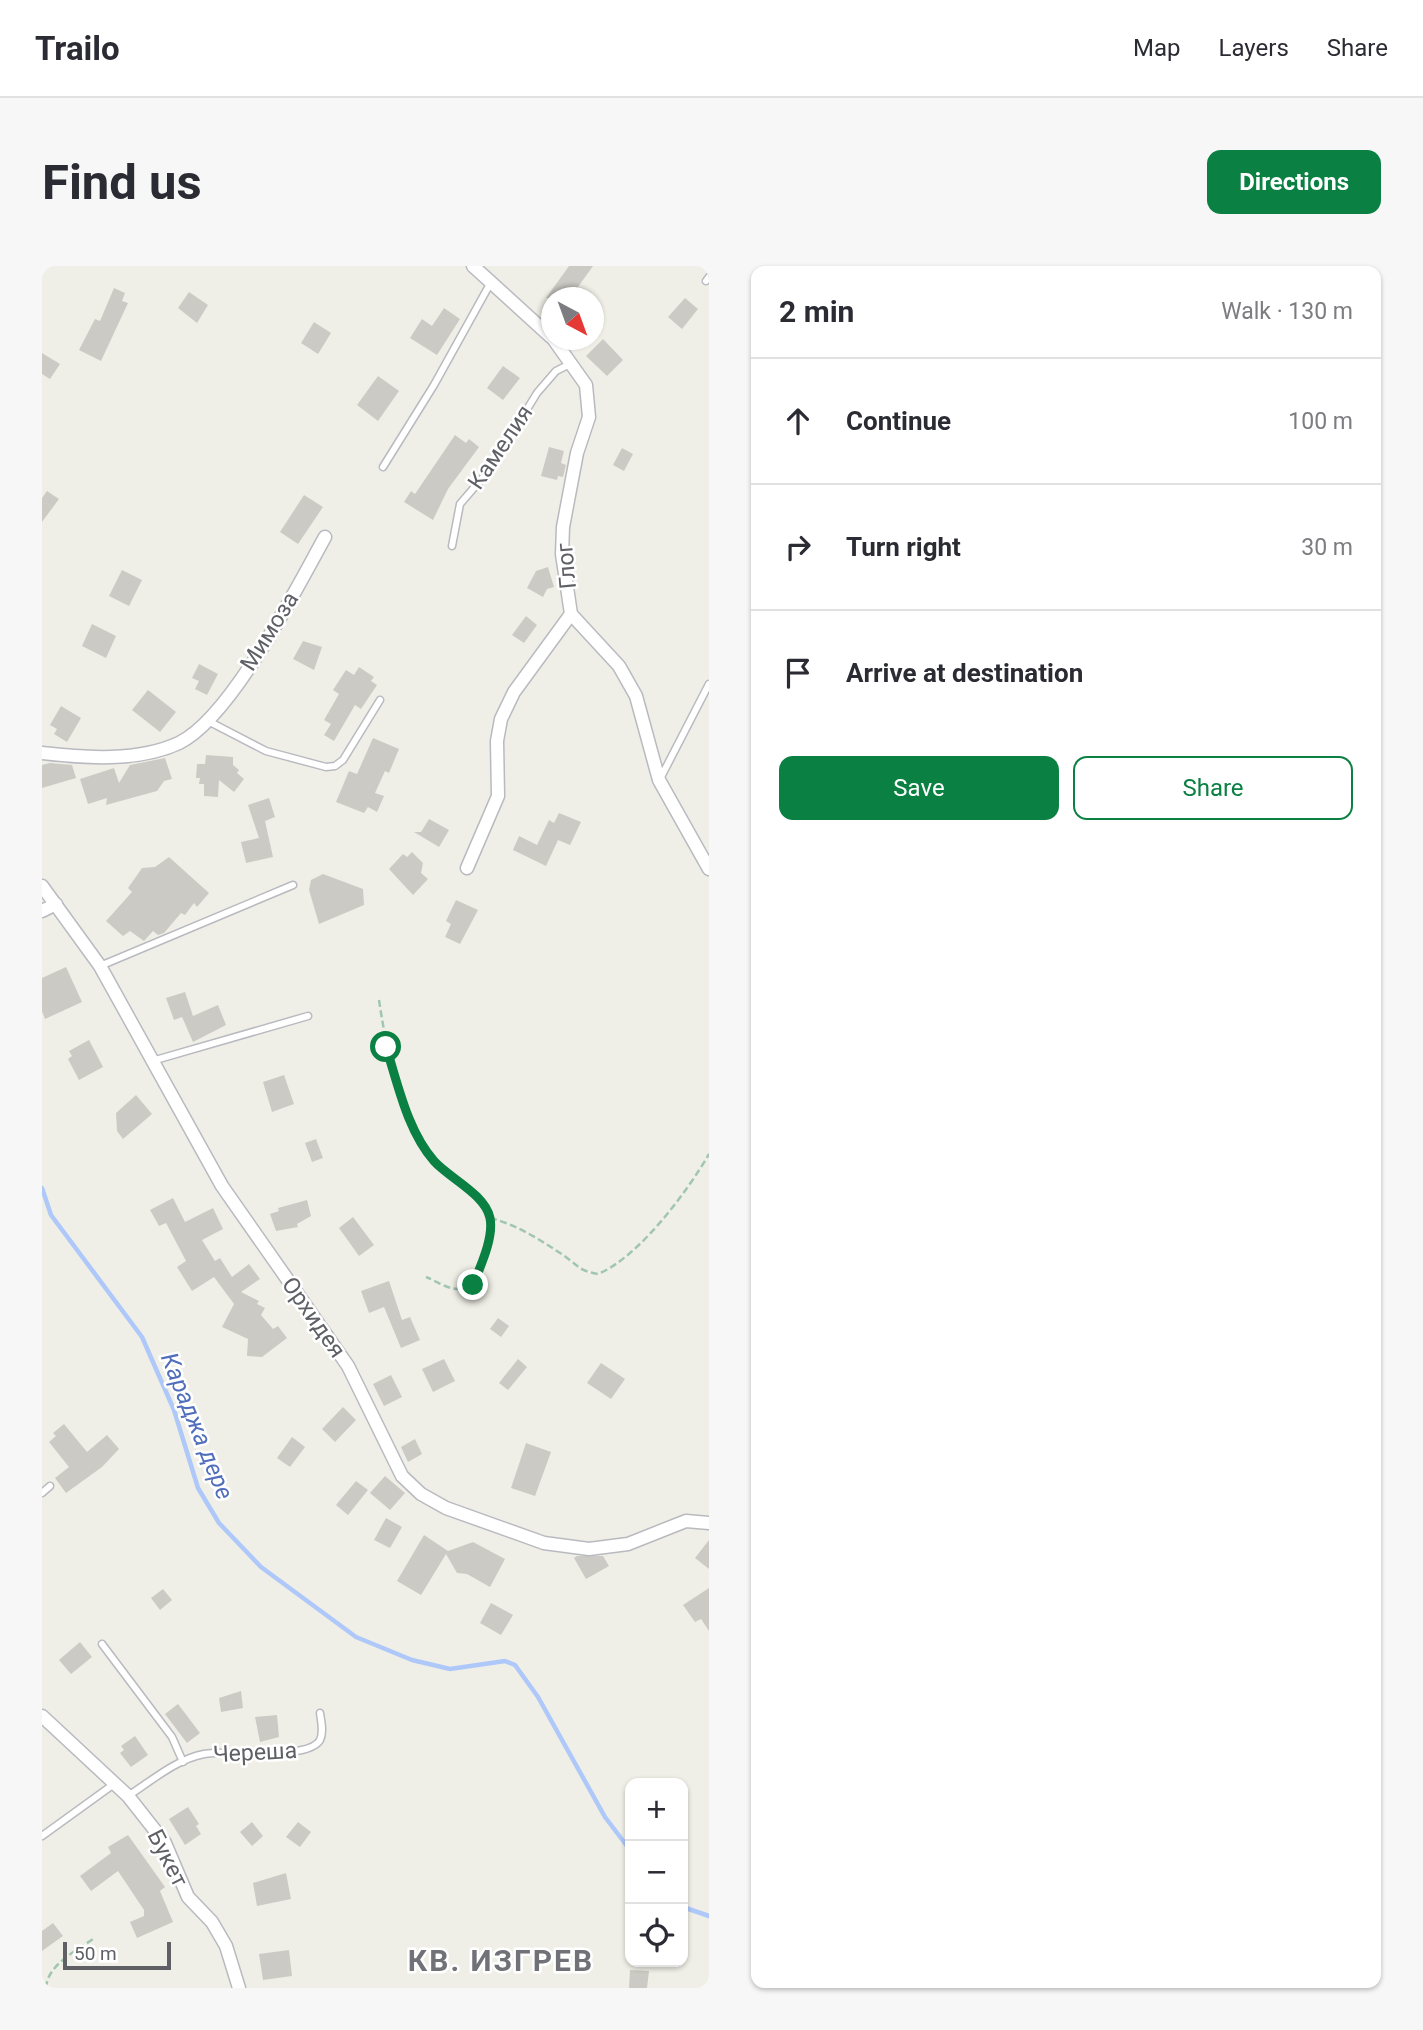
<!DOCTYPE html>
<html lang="en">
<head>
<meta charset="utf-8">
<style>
  :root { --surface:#fff; --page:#f7f7f7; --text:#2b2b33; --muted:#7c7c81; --line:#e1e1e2; --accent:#0b8043 }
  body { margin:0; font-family:Roboto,sans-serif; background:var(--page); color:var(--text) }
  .controls { position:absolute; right:21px; bottom:21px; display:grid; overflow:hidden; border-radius:14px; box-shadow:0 2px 5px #0004 }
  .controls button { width:63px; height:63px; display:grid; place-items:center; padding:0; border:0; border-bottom:2px solid var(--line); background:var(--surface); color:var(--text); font:35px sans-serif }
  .compass { position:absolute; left:499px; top:21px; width:63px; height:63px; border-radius:50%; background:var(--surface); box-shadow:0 2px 5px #0004; rotate:139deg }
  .scale { position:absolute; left:21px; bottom:18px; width:108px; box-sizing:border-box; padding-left:7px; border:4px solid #5f6066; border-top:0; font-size:19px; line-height:24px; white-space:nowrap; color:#5f6066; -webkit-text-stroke:5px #fff; paint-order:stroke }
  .stop { position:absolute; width:21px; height:21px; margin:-16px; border:5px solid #0b8043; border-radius:50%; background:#fff }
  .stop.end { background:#0b8043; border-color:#fff; box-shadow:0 2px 7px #0008 }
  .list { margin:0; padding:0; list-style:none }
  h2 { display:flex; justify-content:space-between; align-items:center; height:91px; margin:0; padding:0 28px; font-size:30px }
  h2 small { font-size:23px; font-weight:400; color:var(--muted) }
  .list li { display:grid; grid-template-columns:46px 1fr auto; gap:21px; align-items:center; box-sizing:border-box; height:126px; padding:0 28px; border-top:2px solid var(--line) }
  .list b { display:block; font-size:26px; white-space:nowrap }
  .list em { font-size:23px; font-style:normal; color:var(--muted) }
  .actions { display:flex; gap:14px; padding:21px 28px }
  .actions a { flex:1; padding:16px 0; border:2px solid var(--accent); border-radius:14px; text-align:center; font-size:24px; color:var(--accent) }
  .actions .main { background:var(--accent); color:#fff }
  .icon { flex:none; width:38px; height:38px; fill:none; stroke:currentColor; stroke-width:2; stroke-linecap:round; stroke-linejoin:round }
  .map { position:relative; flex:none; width:667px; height:1722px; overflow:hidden; border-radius:14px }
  header { display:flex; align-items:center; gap:42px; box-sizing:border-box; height:98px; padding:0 35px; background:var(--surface); border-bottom:2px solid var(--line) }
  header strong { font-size:33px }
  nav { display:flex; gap:38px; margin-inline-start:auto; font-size:24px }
  .intro { display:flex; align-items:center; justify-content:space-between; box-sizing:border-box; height:168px; padding:0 42px }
  h1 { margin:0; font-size:49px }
  .button { padding:18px 32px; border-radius:14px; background:var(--accent); color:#fff; font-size:24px; font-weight:700 }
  main { display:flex; gap:42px; padding:0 42px }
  aside { flex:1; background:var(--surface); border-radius:14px; box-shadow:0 2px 5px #0004 }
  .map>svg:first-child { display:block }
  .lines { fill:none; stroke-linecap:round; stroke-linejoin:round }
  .stream { stroke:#aec8f9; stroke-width:4.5 }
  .building { fill:#cbcac4 }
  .lane-casing { stroke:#b9bac0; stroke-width:9 }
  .street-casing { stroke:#b9bac0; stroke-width:15 }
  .path { stroke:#a0c5b3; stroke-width:2.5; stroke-dasharray:7 3.5; stroke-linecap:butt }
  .lane { stroke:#fff; stroke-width:6 }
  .street { stroke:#fff; stroke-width:12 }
  .route { stroke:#0b8043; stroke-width:9 }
  .labels { text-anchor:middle; stroke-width:5; stroke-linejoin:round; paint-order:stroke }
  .street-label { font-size:23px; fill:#5f6066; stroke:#fff }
  .water-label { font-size:24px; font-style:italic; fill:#516ebc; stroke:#fff }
  .district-label { font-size:30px; font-weight:bold; letter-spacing:2px; fill:#707278; stroke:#fff }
</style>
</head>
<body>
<header>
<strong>Trailo</strong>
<nav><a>Map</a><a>Layers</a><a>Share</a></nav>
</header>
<div class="intro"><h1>Find us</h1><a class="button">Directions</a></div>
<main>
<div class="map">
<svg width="667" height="1722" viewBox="0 0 667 1722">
  <rect width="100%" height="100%" fill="#f0efe7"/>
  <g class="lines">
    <g class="stream">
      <polyline points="0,922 9,949 100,1071 132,1144 156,1222 177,1257 219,1301 314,1371 370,1394 408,1403 463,1395 473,1399 496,1431 563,1551 588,1584"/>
      <polyline points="641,1641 667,1650"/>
    </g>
  </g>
  <g class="building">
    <polygon points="527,0 551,0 528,32 504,32"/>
    <polygon points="72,22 83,27 80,35 86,37 59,95 37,84 53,53 58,55"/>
    <polygon points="147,26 166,39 155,57 136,42"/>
    <polygon points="643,32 656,43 640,63 626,51"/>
    <polygon points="402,42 418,53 395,89 368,72 380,53 390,60"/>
    <polygon points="272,56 289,67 276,88 259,77"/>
    <polygon points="561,73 581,94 565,110 544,90"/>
    <polygon points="0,87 18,98 8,113 0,108"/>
    <polygon points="461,100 478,112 461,134 445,122"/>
    <polygon points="336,110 357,125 336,155 315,139"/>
    <polygon points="413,169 424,177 427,173 437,181 406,223 391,254 362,236 369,225 373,228"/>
    <polygon points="507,181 522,185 519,197 524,199 521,211 516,210 515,214 499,210"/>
    <polygon points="580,182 591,188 582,205 571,199"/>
    <polygon points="5,225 17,233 0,256 0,232"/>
    <polygon points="262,229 281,241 256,278 238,266"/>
    <polygon points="506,301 512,321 505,323 501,331 485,322 494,305"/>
    <polygon points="80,304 100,314 87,340 67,330"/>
    <polygon points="484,350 495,359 482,377 470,369"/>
    <polygon points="50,358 74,370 64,392 40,380"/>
    <polygon points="261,375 280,381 272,404 251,393"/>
    <polygon points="157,398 176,408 165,429 153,423 157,415 150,412"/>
    <polygon points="317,401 332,411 329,415 335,419 319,443 313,439 292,475 282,469 289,458 282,454 297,428 291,424 304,404 312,409"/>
    <polygon points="106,424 134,446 118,466 90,444"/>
    <polygon points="19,440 39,452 25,476 12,468 15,463 8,459"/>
    <polygon points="331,472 357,483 347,507 343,505 333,527 342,530 335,546 326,541 322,547 294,536 307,505 315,508"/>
    <polygon points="164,489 191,491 191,499 197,504 195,507 202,513 192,526 177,514 176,531 162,530 162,518 157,518 158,512 154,512 155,498 163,498"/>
    <polygon points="123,492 130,513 122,515 115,525 64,539 65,532 46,538 38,513 72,502 77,517 88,499"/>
    <polygon points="8,497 30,499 34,512 0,522 0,499"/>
    <polygon points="227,532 233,551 223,555 231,591 204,597 199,576 217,572 206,539"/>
    <polygon points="517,547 539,556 528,579 516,574 504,600 471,584 477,570 495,579 507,554 512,557"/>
    <polygon points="387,553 407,564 397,581 372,566 379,566"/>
    <polygon points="370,586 381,597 379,607 386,613 371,629 347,603 361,588 365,591"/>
    <polygon points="127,591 167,627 155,641 152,637 143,649 139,647 122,667 116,669 111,665 102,675 88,665 81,670 64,655 90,626 86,622 100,602 113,601"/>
    <polygon points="281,608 321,623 322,639 277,658 267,624 269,614"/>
    <polygon points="414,634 436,644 418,678 403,671 409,658 404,655"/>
    <polygon points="24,701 40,736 3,753 0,745 0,712"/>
    <polygon points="143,726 151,750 176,739 184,759 151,776 140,751 132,754 124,732"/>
    <polygon points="47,774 61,801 37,814 26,793 30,790 27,785"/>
    <polygon points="242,809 252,838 230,846 221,816"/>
    <polygon points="94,829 110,848 81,873 75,865 74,847"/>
    <polygon points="274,873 281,892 270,896 263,877"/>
    <polygon points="131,932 143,956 171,942 181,963 160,974 173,995 178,992 190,1011 207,998 218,1013 199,1026 217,1035 215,1038 223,1042 219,1049 231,1063 236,1060 245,1072 220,1091 205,1090 206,1073 180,1061 192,1038 172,1011 150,1025 135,1001 144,995 124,957 117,960 108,944"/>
    <polygon points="265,934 269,950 255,958 256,961 234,965 228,948 237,945 236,942"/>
    <polygon points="311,951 332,979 317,990 297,962"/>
    <polygon points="347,1015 360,1054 368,1051 378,1074 359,1082 342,1041 327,1047 319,1025"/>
    <polygon points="456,1052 467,1060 459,1071 448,1063"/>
    <polygon points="402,1093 413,1115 391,1126 380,1103"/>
    <polygon points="476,1093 485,1101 466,1124 457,1117"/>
    <polygon points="559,1097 583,1113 569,1133 545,1117"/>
    <polygon points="349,1109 360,1131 342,1140 331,1118"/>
    <polygon points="301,1141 314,1154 293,1176 280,1163"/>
    <polygon points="22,1158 45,1186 65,1169 77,1183 60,1201 24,1227 13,1212 27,1201 7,1176 14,1170 11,1167"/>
    <polygon points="250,1171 263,1181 248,1201 235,1192"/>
    <polygon points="373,1173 380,1188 366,1196 359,1181"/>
    <polygon points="484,1177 509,1186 493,1230 469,1222"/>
    <polygon points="343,1210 363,1227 348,1244 328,1227"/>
    <polygon points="314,1215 326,1224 306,1249 294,1239"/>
    <polygon points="344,1252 360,1261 348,1282 332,1274"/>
    <polygon points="382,1269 406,1285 431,1276 463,1293 448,1321 425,1308 415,1307 404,1288 379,1329 355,1315"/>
    <polygon points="667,1274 667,1303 653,1292"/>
    <polygon points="535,1290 561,1290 567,1300 544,1313 532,1292"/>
    <polygon points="667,1322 667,1365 659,1353 653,1356 641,1339"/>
    <polygon points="121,1323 130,1334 118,1344 109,1332"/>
    <polygon points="449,1337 471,1349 459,1369 438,1357"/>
    <polygon points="38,1376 50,1391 29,1408 17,1394"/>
    <polygon points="199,1425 201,1442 179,1446 177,1432"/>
    <polygon points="136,1438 158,1467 145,1477 123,1448"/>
    <polygon points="235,1449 237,1471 218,1476 213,1451"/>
    <polygon points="93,1470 106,1489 89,1501 78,1487 82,1484 79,1480"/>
    <polygon points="146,1541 157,1558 154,1560 159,1568 143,1579 127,1553"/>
    <polygon points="210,1556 221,1570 210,1580 198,1566"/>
    <polygon points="256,1556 269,1566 258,1581 244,1571"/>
    <polygon points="86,1569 123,1621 118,1625 131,1656 95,1672 88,1656 102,1650 102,1644 76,1605 49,1625 38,1610 69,1587 66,1581"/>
    <polygon points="244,1607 249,1633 215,1640 211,1617"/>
    <polygon points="11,1657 21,1670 0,1685 0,1665"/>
    <polygon points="247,1684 250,1710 221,1714 217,1688"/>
    <polygon points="588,1704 607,1705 605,1722 587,1722"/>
  </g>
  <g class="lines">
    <defs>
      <g id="lane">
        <polyline points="664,15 667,11"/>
        <polyline points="341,201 392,119 448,18"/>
        <polyline points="410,280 418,238 449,202 495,127 514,105 528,98"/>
        <polyline points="166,455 224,485 284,501 293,500 301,494 338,434"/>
        <polyline points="618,513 667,418"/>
        <polyline points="58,700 251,619"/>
        <polyline points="110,795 266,750"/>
        <polyline points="0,1227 8,1220"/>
        <polyline points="60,1378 130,1471 141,1496"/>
        <path d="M86 1530C109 1515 135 1493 162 1488 187 1483 266 1495 278 1474 282 1466 279 1455 278 1447"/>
        <polyline points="0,1570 72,1518"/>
      </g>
      <g id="street">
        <polyline points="431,0 509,71"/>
        <polyline points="512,74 544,119 547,151 535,187 521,261 520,288 529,348 577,400 594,430 617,514 667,603"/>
        <path d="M0 487C43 492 96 496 137 477 189 452 254 323 283 271"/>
        <polyline points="425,602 456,530 455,475 459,453 472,426 529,348"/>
        <polyline points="0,620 58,700 180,920 306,1100 360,1210 379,1228 404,1242 502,1277 547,1283 586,1278 644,1255 667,1257"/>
        <polyline points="0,645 14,638"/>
        <polyline points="0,1450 86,1530 123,1577 146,1631 170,1656 184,1680 197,1722"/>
      </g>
    </defs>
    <use href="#lane" class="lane-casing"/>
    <use href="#street" class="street-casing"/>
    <g class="path">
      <path d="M337 734C345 788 358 845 389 891 403 912 442 926 448 952 452 972 438 1001 431 1019 413 1029 401 1018 384 1011"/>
      <path d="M448 952C473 958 497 973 518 987 535 998 536 1005 556 1008 597 991 645 926 667 888"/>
      <path d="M4 1722C5 1699 34 1685 51 1673"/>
    </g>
    <use href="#lane" class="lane"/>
    <use href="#street" class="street"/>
  </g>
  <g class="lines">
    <path class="route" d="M344 781C356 818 365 864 392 895 407 912 443 928 448 952 452 972 438 1001 431 1019"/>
  </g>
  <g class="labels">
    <g class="street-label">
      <text transform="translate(458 181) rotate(-56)" y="8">Камелия</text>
      <text transform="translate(524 300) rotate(-95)" y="8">Глог</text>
      <text transform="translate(227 365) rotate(-58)" y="8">Мимоза</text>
      <text transform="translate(272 1051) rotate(55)" y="8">Орхидея</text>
      <text transform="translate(213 1486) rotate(-3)" y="8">Череша</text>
      <text transform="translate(126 1592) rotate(63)" y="8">Букет</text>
    </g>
    <g class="water-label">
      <text transform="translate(155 1160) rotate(68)" y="8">Караджа дере</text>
    </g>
    <g class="district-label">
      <text x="459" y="1705">КВ. ИЗГРЕВ</text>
    </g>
  </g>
</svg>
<div class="controls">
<button>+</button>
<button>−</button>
<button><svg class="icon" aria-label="locate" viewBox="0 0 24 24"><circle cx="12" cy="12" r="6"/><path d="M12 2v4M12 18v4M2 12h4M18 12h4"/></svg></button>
</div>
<svg class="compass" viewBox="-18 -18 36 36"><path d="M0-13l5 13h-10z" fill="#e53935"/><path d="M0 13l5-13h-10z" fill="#7c7c81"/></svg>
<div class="scale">50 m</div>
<div class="stop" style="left:344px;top:781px"></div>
<div class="stop end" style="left:431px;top:1019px"></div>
</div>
<aside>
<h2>2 min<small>Walk · 130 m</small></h2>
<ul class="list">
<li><svg class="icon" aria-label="ahead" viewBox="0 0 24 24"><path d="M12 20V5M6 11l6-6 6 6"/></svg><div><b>Continue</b></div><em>100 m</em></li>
<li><svg class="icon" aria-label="right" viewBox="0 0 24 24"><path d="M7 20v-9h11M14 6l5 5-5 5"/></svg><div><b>Turn right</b></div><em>30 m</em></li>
<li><svg class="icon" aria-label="arrive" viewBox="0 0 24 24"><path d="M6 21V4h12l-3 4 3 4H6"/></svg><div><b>Arrive at destination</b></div></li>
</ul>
<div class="actions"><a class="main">Save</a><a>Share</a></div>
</aside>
</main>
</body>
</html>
